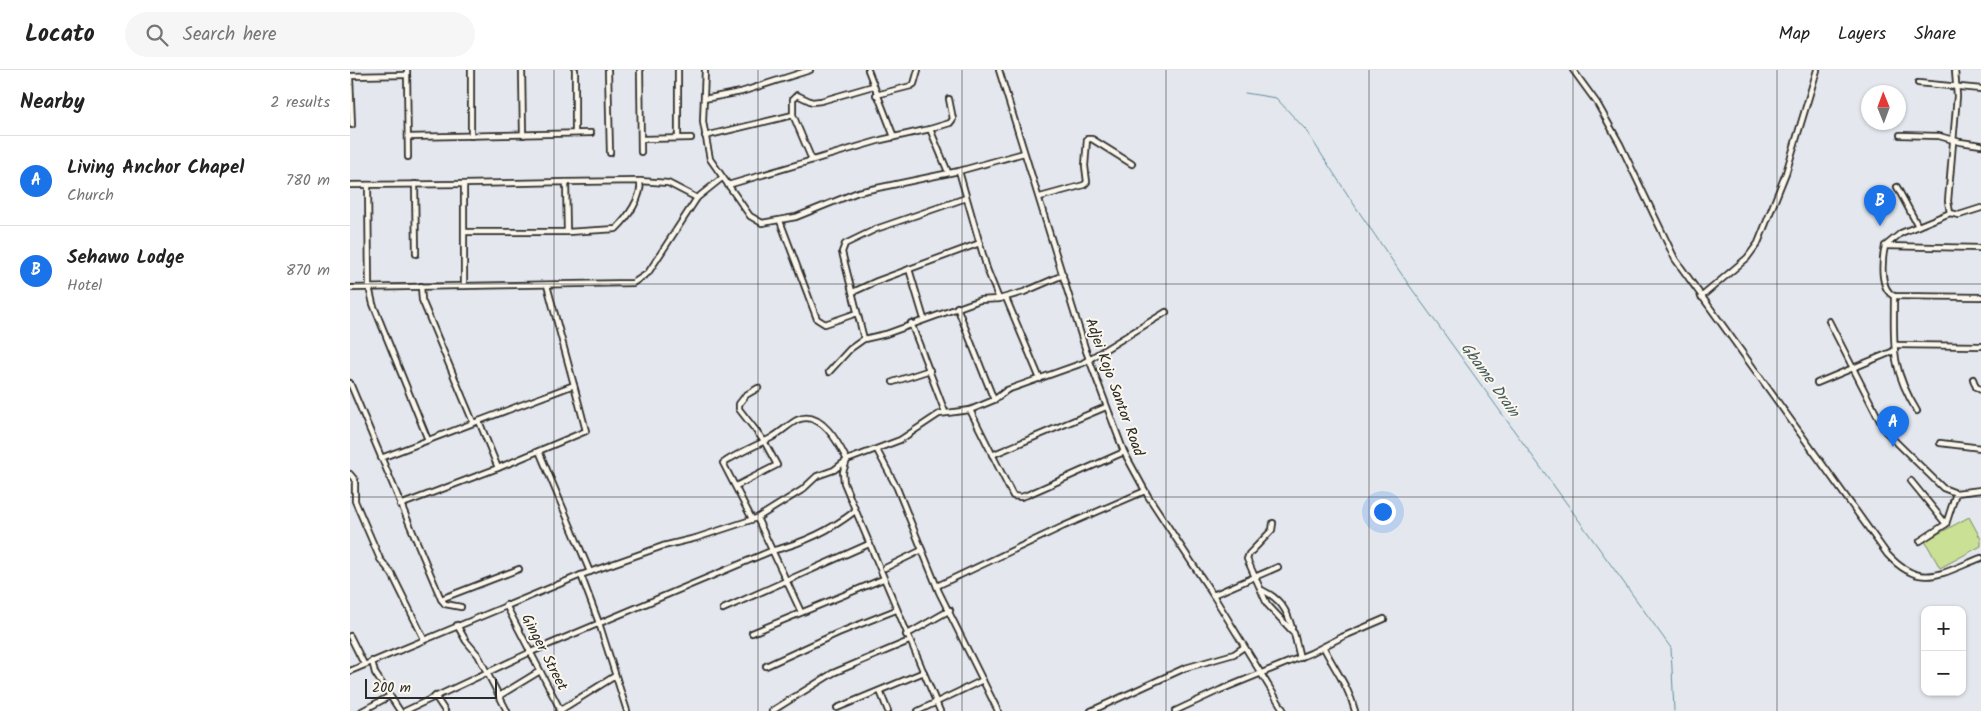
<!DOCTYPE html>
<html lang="en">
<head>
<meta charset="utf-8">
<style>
  :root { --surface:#fff; --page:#f6f6f6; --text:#222; --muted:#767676; --line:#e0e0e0; --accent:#1a73e8 }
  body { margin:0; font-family:Kalam,sans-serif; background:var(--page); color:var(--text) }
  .controls { position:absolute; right:15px; bottom:15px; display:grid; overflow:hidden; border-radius:10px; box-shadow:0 1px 4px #0004 }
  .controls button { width:45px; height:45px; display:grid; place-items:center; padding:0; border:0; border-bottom:1px solid var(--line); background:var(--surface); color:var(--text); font:25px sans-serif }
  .compass { position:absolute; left:1511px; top:15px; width:45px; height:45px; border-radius:50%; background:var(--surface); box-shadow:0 1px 4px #0004; rotate:359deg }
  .scale { position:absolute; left:15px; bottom:12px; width:132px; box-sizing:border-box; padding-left:5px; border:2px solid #2b2b2b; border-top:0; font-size:14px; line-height:18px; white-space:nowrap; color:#2b2b2b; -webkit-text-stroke:4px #fbf7ec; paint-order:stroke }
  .you { position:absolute; left:1032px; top:441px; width:18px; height:18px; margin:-12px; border:4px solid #fff; border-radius:50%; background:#1a73e8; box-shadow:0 0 0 8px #1a73e833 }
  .badge { display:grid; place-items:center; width:32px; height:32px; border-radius:50%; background:var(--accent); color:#fff; font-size:16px; font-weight:700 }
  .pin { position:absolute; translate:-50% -41px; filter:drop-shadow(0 1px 2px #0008) }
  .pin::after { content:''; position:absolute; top:26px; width:18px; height:15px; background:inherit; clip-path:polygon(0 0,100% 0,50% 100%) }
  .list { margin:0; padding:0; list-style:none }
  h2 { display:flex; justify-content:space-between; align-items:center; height:65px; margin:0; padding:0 20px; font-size:21px }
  h2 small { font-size:16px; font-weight:400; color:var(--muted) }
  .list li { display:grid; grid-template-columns:32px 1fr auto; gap:15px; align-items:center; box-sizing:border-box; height:90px; padding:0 20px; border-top:1px solid var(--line) }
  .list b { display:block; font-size:19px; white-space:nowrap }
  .list p { margin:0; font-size:16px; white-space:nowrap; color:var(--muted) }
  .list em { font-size:16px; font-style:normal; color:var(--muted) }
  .icon { flex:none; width:28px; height:28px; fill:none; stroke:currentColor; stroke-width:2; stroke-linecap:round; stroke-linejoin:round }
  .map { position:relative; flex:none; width:1631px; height:641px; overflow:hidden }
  header { display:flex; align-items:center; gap:30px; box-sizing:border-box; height:70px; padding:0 25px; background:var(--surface); border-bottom:1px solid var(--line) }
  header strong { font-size:24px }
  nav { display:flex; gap:28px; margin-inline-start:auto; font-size:18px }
  .search { width:350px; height:45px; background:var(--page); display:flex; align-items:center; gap:12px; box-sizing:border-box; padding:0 18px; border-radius:28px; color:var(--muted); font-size:19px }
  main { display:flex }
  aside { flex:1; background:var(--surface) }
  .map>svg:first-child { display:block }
  .green { fill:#c9e095; stroke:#7a8660 }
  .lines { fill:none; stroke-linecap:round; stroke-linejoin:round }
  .stream { stroke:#608c9b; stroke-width:1 }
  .minor-casing { stroke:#2b2b2b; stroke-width:8 }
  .minor { stroke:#fbf7ec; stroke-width:4.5 }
  .grid { fill:none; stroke:#2b2b2b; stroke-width:1; stroke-opacity:0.55 }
  .labels { text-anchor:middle; stroke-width:4; stroke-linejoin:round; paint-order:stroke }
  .street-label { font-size:15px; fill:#2b2b2b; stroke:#fbf7ec }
  .water-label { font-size:16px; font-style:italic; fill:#465c63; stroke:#fbf7ec }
</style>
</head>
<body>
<header>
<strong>Locato</strong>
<div class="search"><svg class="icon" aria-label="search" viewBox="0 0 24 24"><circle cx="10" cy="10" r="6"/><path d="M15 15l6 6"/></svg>Search here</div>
<nav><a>Map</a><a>Layers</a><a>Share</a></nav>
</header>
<main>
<aside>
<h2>Nearby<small>2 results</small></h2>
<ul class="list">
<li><span class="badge">A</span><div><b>Living Anchor Chapel</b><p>Church</p></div><em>780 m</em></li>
<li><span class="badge">B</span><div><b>Sehawo Lodge</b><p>Hotel</p></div><em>870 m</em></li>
</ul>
</aside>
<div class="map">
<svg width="1631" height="641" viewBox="0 0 1631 641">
  <rect width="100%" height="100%" fill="#e4e8ee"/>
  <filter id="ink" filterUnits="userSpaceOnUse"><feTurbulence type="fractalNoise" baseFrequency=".02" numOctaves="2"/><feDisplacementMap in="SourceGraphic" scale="10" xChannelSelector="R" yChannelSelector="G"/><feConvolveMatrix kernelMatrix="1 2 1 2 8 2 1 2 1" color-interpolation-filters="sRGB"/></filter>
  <g filter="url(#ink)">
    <polygon class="green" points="1619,447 1631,469 1631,476 1590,498 1575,471"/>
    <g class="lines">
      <polyline class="stream" points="895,23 926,28 955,59 1007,139 1059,215 1321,578 1324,641"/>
      <defs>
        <g id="minor">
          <polyline points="57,0 58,87"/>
          <polyline points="121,0 121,66"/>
          <polyline points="172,0 173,65"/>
          <polyline points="225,0 225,63"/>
          <polyline points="258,0 260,83"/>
          <polyline points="290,0 291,82"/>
          <polyline points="328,0 328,68"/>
          <polyline points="355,0 353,52 360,89 400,146 412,153 446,147 508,122 609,101 674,83"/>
          <polyline points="518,0 544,67"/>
          <polyline points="649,0 736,281 774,382 798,426 863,525 934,641"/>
          <path d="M1223 0 1247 33 1270 74 1325 189 1537 484C1571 521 1591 503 1631 488"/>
          <polyline points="0,6 57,5"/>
          <polyline points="0,8 2,55"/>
          <polyline points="1568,13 1631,19"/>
          <polyline points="526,25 561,16 564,14 568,0"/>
          <polyline points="354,29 391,22 460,0"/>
          <polyline points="580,59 600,53 603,49 599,29"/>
          <polyline points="1550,65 1589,66 1610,72 1631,75"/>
          <polyline points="355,66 443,45"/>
          <polyline points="58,67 241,63"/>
          <polyline points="292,69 341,68"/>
          <polyline points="462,90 443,45 443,29 447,25 462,32 471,31 523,16"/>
          <polyline points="609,101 637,199 649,229"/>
          <polyline points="290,111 318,113 347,128"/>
          <path d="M216 112 290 111C293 127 277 148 266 159L217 162"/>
          <polyline points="65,114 66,184"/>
          <polyline points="0,115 114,114"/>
          <polyline points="18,115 19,217 23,234 78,370"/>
          <polyline points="378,115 531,70 580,59 598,102"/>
          <polyline points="1547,117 1568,156"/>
          <polyline points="690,127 734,115 737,112 735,96 737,69 742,69 782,94"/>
          <path d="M1631 138 1609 145 1600 143 1551 163 1535 176C1532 190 1529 219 1544 226L1631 227"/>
          <polyline points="1600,143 1598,131 1607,26 1605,0"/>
          <polyline points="430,151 467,249 475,254 507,243"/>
          <polyline points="114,162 217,162 216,112 114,114 114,216"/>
          <polyline points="1535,176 1631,178"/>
          <polyline points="559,199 574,249"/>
          <polyline points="71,216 72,230 123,352"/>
          <polyline points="0,218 283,213 298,203 347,128 372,108"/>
          <polyline points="503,222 527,211 630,173"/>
          <path d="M1544 226C1544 275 1540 297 1567 341"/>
          <polyline points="1351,227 1397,188 1408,173 1436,103 1467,0"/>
          <polyline points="656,228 690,309"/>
          <polyline points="607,237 644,330"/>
          <polyline points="1479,251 1535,361 1593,418 1606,423 1631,420"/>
          <polyline points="561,253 595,342"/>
          <polyline points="514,269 492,182 495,174 526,159 616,128"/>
          <polyline points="1545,275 1631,276"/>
          <polyline points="479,302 500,279 514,269 536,264 630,230 649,229 674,222 713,205"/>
          <polyline points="1623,309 1626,317 1631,320"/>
          <polyline points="543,312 580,300"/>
          <polyline points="0,313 91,529 95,534 111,537"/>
          <polyline points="1467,313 1544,281"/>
          <polyline points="620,340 663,426 671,427 677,425 774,382"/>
          <polyline points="129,351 148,398"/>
          <polyline points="1590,373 1631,378"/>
          <polyline points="527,380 547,418 589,522 648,641"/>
          <polyline points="189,381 240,502"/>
          <polyline points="642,385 756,337"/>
          <polyline points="31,388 224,315 197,215"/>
          <polyline points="0,404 5,410 5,431 30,489 42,504 74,569"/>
          <polyline points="1561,411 1596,454"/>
          <polyline points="386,416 427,395 414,371 389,339 389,334 396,325 408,318"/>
          <polyline points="50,435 148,398 236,361 224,315"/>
          <polyline points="407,448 451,542"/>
          <path d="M402 449 373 393C388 383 405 376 421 368 430 363 438 355 447 350 471 339 489 374 497 390L493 402 494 413 590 641"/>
          <polyline points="923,453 922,460 899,484 897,489 917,534 944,563 950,588"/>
          <polyline points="1570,471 1596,454 1606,423"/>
          <polyline points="535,498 572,480"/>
          <polyline points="231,505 249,553 277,641"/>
          <polyline points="587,516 714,456 795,421"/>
          <path d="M912 520C929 528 937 539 942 558"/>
          <polyline points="863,525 928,497"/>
          <polyline points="91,529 169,499"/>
          <polyline points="156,535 211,641"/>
          <polyline points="373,539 519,474"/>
          <polyline points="107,555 116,571 128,585 157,641"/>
          <polyline points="402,563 533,509"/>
          <polyline points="556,565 600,540"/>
          <polyline points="0,566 14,594"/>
          <path d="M974 578C985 600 999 617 1005 641"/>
          <polyline points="22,591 25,603 50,641"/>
          <polyline points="416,596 488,563 546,540"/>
          <polyline points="0,601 231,505 313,476 346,468 407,448 452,420 467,406 484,400 497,390 550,370 589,344 620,340 644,330 657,320 733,293 816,242"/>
          <polyline points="530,621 538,641"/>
          <polyline points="85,626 95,641"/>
          <polyline points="149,626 190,601"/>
          <polyline points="487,638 574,602"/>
          <polyline points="12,641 40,626"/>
          <path d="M55 641 181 582 421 481C450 474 481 460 505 441"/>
          <polyline points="209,641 265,606"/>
          <polyline points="422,641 483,603 559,571"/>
          <polyline points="568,641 633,610"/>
          <polyline points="741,641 835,598 884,584 894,577"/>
          <polyline points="825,641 870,620 961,583 992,567 1034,549"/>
        </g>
      </defs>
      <use href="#minor" class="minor-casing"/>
      <use href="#minor" class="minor"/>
    </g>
  </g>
  <path class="grid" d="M204 0V641M408 0V641M612 0V641M816 0V641M1019 0V641M1223 0V641M1427 0V641M0 214H1631M0 427H1631"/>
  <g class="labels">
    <g class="street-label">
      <text transform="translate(765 317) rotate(70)" y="5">Adjei Kojo Santor Road</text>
      <text transform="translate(195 582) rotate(63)" y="5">Ginger Street</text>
    </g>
    <g class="water-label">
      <text transform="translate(1141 309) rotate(54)" y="6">Gbame Drain</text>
    </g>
  </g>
</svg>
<div class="controls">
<button>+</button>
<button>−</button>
</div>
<svg class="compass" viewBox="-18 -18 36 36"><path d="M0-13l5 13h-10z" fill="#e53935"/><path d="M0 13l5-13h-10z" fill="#767676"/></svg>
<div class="scale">200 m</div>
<div class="you"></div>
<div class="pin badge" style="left:1543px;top:377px">A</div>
<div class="pin badge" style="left:1530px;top:156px">B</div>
</div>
</main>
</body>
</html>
